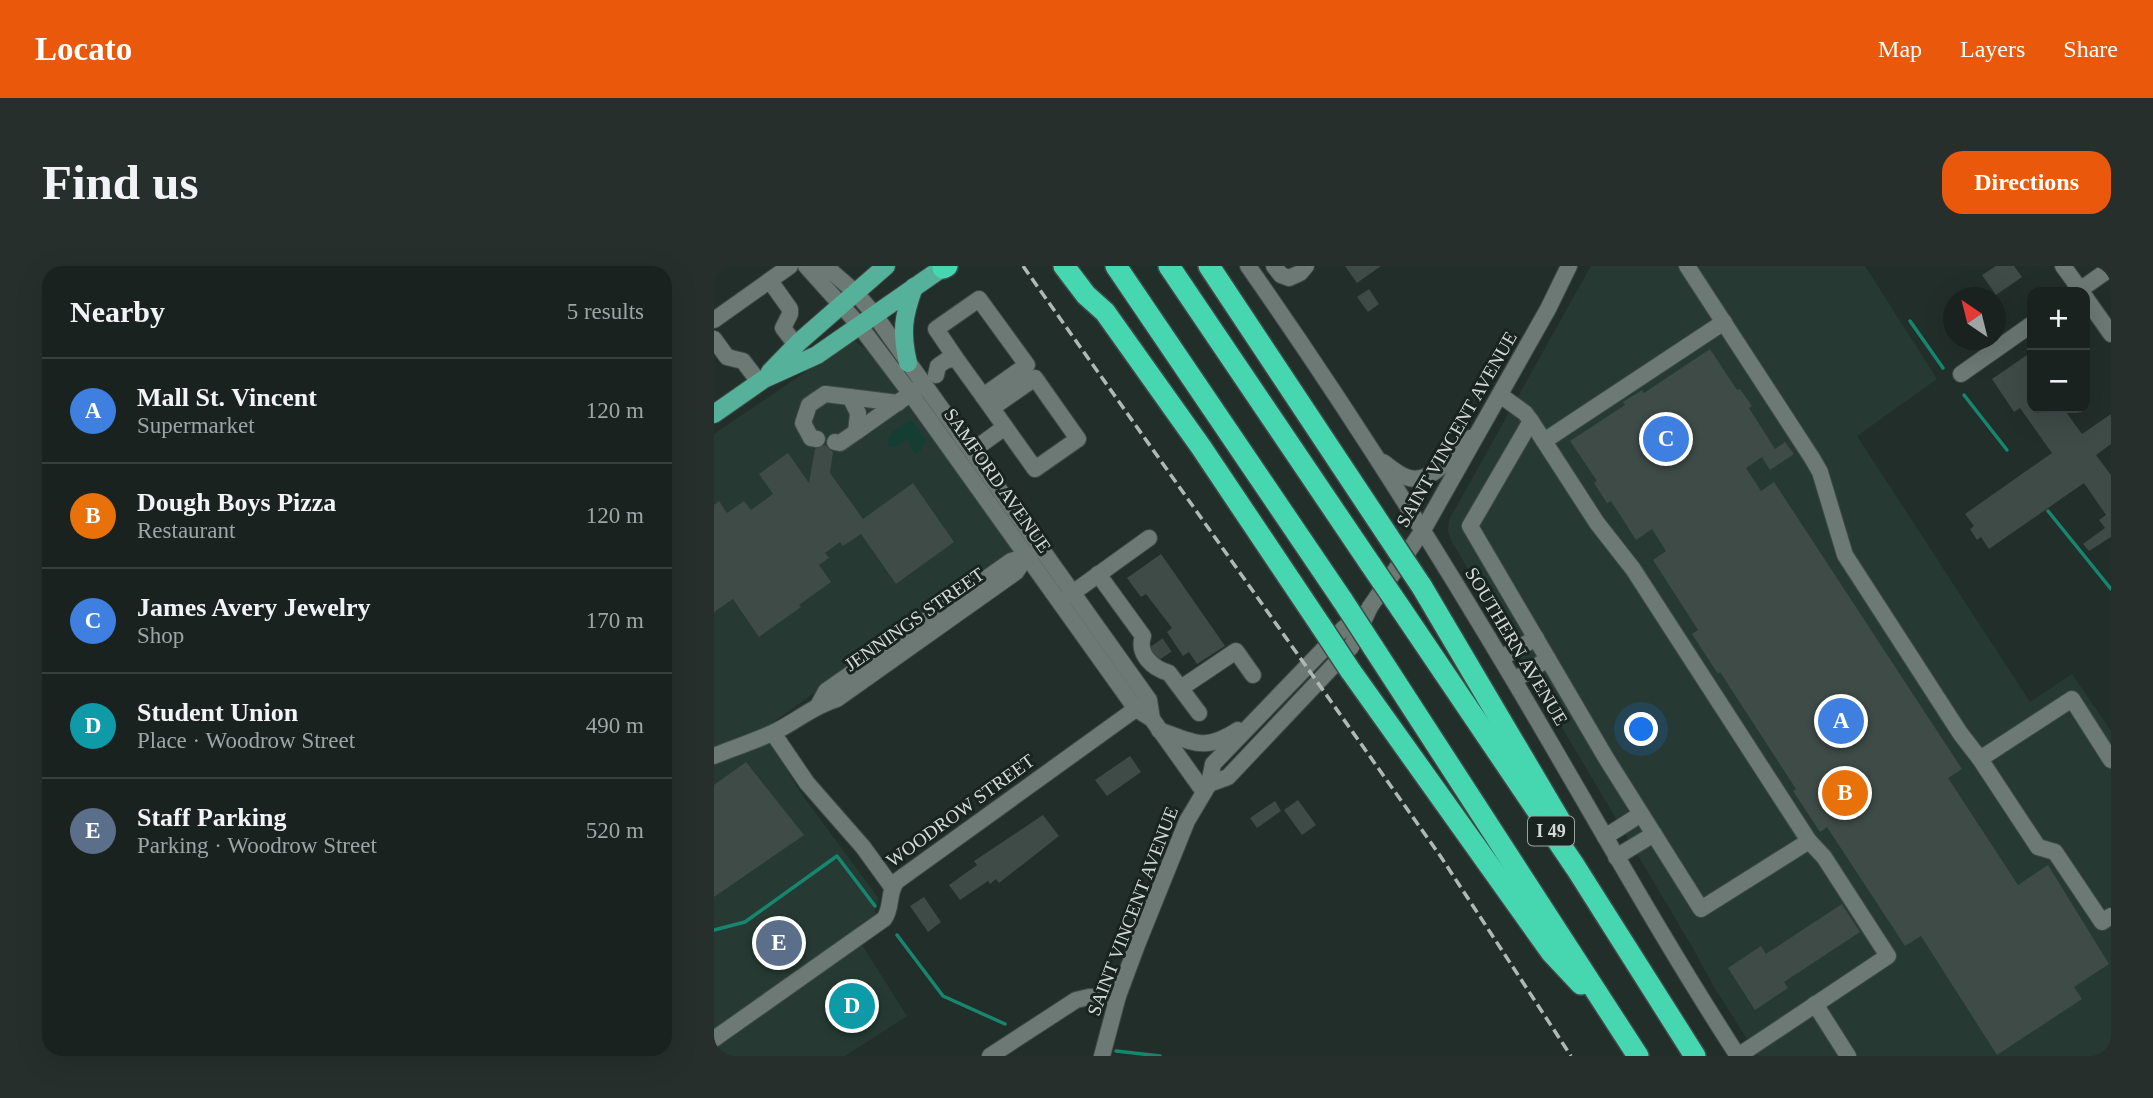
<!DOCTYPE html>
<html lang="en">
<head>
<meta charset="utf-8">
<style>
  :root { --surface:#1a2220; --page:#272f2d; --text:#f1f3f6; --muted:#9fa4a5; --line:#383f3e; --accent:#ea580c }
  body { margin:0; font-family:"Times New Roman",serif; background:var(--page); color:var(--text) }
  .controls { position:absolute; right:21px; top:21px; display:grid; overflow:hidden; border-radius:14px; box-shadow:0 7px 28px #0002 }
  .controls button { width:63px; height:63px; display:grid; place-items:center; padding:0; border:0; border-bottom:2px solid var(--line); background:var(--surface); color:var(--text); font:35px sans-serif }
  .compass { position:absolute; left:1229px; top:21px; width:63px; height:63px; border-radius:50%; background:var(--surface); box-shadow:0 7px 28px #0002; rotate:325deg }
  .you { position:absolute; left:928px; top:464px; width:24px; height:24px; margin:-18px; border:5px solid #fff; border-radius:50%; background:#1a73e8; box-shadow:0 0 0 10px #1a73e833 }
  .badge { display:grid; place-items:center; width:46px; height:46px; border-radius:50%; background:var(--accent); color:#fff; font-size:23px; font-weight:700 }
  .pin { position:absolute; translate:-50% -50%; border:4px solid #fff; box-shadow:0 2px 7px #0006 }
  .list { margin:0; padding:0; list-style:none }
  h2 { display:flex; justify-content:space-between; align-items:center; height:91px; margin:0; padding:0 28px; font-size:30px }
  h2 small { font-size:23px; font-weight:400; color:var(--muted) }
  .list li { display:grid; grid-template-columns:46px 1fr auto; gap:21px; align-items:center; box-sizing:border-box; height:105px; padding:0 28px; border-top:2px solid var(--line) }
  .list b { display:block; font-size:26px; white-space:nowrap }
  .list p { margin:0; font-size:23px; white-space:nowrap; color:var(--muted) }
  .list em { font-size:23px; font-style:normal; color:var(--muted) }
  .map { position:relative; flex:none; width:1397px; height:790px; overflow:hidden; border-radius:21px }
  header { display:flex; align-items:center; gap:42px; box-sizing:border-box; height:98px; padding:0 35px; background:var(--accent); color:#fff }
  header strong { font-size:33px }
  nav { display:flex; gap:38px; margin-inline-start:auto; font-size:24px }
  .intro { display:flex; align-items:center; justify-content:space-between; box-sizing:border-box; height:168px; padding:0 42px }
  h1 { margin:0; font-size:49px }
  .button { padding:18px 32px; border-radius:21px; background:var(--accent); color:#fff; font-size:24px; font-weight:700 }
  main { display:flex; gap:42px; padding:0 42px }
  aside { flex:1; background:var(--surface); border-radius:21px; box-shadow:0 7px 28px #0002 }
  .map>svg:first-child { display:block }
  .built { fill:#263a33 }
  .green { fill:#153e33 }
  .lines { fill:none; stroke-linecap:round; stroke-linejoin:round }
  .stream { stroke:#16876d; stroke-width:3.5 }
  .building { fill:#3e4b47 }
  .minor-tunnel { stroke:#3d4844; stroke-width:16; stroke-dasharray:16 8; stroke-linecap:butt }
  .minor-casing { stroke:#3f4946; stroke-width:18 }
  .major-casing { stroke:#3f4946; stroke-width:20 }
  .highway-casing { stroke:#3f4946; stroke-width:24 }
  .minor { stroke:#6c7975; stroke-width:16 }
  .major { stroke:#55b199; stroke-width:18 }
  .highway { stroke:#46d7b1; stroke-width:21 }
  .rail { stroke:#b0b8b6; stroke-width:3.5; stroke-dasharray:10 5; stroke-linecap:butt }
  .highway-bridge-casing { stroke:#3f4946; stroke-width:24; stroke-linecap:butt }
  .highway-bridge { stroke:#46d7b1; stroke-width:21 }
  .labels { text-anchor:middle; stroke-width:6; stroke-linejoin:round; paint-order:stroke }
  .shield { fill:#192420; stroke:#9ba3a1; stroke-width:2 }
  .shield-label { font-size:18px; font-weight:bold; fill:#d3dad8 }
  .street-label { font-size:19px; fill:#d3dad8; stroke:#192420 }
</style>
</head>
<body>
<header>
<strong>Locato</strong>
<nav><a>Map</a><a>Layers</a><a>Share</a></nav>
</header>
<div class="intro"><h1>Find us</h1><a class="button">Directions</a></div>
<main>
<aside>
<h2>Nearby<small>5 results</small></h2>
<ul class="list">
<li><span class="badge" style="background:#3f7fe0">A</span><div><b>Mall St. Vincent</b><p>Supermarket</p></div><em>120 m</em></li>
<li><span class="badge" style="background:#e8710a">B</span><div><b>Dough Boys Pizza</b><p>Restaurant</p></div><em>120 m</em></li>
<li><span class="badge" style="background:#3f7fe0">C</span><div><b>James Avery Jewelry</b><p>Shop</p></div><em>170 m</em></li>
<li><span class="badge" style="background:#0f9aa8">D</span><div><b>Student Union</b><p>Place · Woodrow Street</p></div><em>490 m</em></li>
<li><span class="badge" style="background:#5c6f8a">E</span><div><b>Staff Parking</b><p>Parking · Woodrow Street</p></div><em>520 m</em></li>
</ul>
</aside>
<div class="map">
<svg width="1397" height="790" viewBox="0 0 1397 790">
  <rect width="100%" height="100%" fill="#222e2a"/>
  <g class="built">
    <polygon points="877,0 1151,0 1223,113 1143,170 1316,436 1358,408 1397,465 1397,790 1044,790 1000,721 980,684 738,276 734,265 735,254"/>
    <polygon points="139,74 160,89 301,284 51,462 66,493 89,530 165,633 160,645 162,647 158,650 148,679 193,750 131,790 0,790 0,168"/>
  </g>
  <polygon class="green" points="197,154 212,174 207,184 200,188 194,173 181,181 176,181 173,176 179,165"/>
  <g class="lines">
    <g class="stream">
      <polyline points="1196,55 1229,102"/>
      <polyline points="1250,129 1293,184"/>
      <polyline points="1334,245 1397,323"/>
      <polyline points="0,664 31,656 123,590 161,640"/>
      <polyline points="183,669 229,730 291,758"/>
      <polyline points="402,785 446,790"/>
    </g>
  </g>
  <g class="building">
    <polygon points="631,0 667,0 643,17"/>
    <polygon points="1282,0 1300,0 1308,11 1282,29 1268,9"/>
    <polygon points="655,23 665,38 654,46 643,31"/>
    <polygon points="996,83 1023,124 1026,123 1038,140 1035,142 1061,183 1071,176 1080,188 1056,204 1048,191 1032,202 1047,225 1060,216 1248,503 1234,512 1304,619 1334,599 1395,698 1360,721 1368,733 1283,789 1207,670 1191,680 1113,561 1106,566 1079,525 1082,523 1006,406 1004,408 978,368 984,364 939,294 952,285 938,263 922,274 897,235 893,237 880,217 883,215 856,175 911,139 909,136 928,124 930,127"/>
    <polygon points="1313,89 1318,97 1318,142 1349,142 1368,168 1397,148 1397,178 1382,189 1397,209 1397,271 1375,285 1369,278 1391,262 1385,254 1392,249 1370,217 1275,283 1267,271 1263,274 1256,263 1260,260 1251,248 1338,187 1306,142 1300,146 1278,113"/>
    <polygon points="111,179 119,186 116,207 149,253 199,217 240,276 182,318 147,268 129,280 126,276 111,287 115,292 105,299 117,316 85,339 87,341 45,371 19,333 0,346 0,239 5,235 13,247 30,235 37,244 59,228 45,208 74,187 95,217 101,183"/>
    <polygon points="447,288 511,380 483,398 475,386 469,390 453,366 458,362 432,328 427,331 413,312"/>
    <polygon points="416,490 427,506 393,530 381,514"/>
    <polygon points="32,496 90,569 0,631 0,519"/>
    <polygon points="584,534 602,559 588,569 570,544"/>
    <polygon points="561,535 567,545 543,562 536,552"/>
    <polygon points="329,549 345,570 285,617 282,613 276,618 274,615 246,634 235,619 263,599 260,595"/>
    <polygon points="210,631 227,656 214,666 196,640"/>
    <polygon points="1128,638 1146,666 1070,716 1074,722 1041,744 1014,702 1047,680 1052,688"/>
    <polygon points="124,721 158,727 152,760 118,754"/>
  </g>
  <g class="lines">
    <polyline class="minor-tunnel" points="442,377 451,390"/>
    <defs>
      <g id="minor">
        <polyline points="92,0 145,59 197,128 422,443 438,453 490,526"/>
        <polyline points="111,0 141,26 160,48 435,434 438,453"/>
        <path d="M534 0C628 134 716 273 799 413 874 539 944 667 1024 790L1174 690 1110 591 1095 575 919 303 883 257 817 155 811 147 786 129"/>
        <polyline points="560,0 567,9 575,12 586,7 592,0"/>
        <polyline points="973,0 1098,192 1106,206 1131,289 1246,467 1266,493 1324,581 1341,586 1388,656 1397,650"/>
        <polyline points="1349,0 1368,26"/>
        <polyline points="56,15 76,43 76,48 69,62 82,79"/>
        <polyline points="1363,26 1397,2"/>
        <polyline points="1371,31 1397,68"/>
        <polyline points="0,54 76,0"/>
        <polyline points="0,73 13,91 29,95 45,116"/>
        <polyline points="1247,108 1318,58"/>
        <polyline points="222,109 224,100 234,93 243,94 269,130 313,99 265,33 222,63 243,94"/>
        <polyline points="269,130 321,203 364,173 321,112 278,142"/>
        <polyline points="136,131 184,137"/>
        <polyline points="817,155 756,260 892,492 987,643 1095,575"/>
        <polyline points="142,166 203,123"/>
        <polyline points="103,173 97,172 89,157 95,139 111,128 136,131 144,147 142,166 126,177 121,176"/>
        <polyline points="830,175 1010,56"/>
        <polyline points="258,185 291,161"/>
        <path d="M669 196C676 201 684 208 692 211 716 221 740 187 756 172"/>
        <path d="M384 308 429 370C423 388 438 402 455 407L485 447"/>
        <polyline points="353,331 435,272"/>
        <polyline points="787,392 822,372"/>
        <polyline points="800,414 834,393"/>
        <polyline points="467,422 522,385 539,409"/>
        <polyline points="105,438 112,425 297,295 315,289"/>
        <path d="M445 464C481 477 490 486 524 464"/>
        <polyline points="59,467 93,517 149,581 178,621"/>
        <path d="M0 490C19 482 39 476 58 467 81 457 98 440 123 433L302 306 312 291"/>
        <polyline points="1266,493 1358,433 1397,494"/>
        <polyline points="495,518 514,511 637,381 656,341 709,264 834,43 855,0"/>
        <polyline points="891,571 927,548"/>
        <polyline points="902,591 940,568"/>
        <polyline points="1101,738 1134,790"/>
        <path d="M0 773 170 653C179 641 173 627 183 615L430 437"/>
        <polyline points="276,790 362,734 375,731 404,730"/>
        <polyline points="388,790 404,730 423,679 473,555 495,518 499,498 630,362 648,348"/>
      </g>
      <g id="major">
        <path d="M194 97C187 66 189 51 200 21"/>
        <polyline points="56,106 85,76 172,0"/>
        <polyline points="0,148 50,113 103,89 231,0"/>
      </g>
      <g id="highway">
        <polyline points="350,0 372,29 391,46 487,181 607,360"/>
        <polyline points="402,0 629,335"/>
        <polyline points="455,0 657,299"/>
        <polyline points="495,0 674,270"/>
        <polyline points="229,2 233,0"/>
        <polyline points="708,321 848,558"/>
        <polyline points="687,343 862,602 981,790"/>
        <polyline points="659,381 924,790"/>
        <polyline points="636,404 837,686 867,718"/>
      </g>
    </defs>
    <use href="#minor" class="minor-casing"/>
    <use href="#major" class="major-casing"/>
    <use href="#highway" class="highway-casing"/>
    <use href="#minor" class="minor"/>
    <use href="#major" class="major"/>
    <use href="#highway" class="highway"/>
    <polyline class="rail" points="309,0 727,591 857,790"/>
    <defs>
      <g id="highway-bridge">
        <polyline points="674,270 708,321"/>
        <polyline points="657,299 687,343"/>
        <polyline points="629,335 659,381"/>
        <polyline points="607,360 636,404"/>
      </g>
    </defs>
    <use href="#highway-bridge" class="highway-bridge-casing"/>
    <use href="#highway-bridge" class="highway-bridge"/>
  </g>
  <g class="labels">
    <rect class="shield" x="814" y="550.5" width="46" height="29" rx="5"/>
    <g class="shield-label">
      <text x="837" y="571">I 49</text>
    </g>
    <g class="street-label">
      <text transform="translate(742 163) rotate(-60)" y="7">SAINT VINCENT AVENUE</text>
      <text transform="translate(284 214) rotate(55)" y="7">SAMFORD AVENUE</text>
      <text transform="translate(200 353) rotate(-35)" y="7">JENNINGS STREET</text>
      <text transform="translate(803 380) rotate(59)" y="7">SOUTHERN AVENUE</text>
      <text transform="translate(246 544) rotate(-36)" y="7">WOODROW STREET</text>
      <text transform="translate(418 645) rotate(-69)" y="7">SAINT VINCENT AVENUE</text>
    </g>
  </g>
</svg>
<div class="controls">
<button>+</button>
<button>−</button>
</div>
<svg class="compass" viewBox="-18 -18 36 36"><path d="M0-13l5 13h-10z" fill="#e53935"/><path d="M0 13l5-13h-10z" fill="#9fa4a5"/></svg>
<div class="you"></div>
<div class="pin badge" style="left:1127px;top:455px;background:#3f7fe0">A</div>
<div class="pin badge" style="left:1131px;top:527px;background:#e8710a">B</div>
<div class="pin badge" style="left:952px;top:173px;background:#3f7fe0">C</div>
<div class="pin badge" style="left:138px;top:740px;background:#0f9aa8">D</div>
<div class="pin badge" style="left:65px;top:677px;background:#5c6f8a">E</div>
</div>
</main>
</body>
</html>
